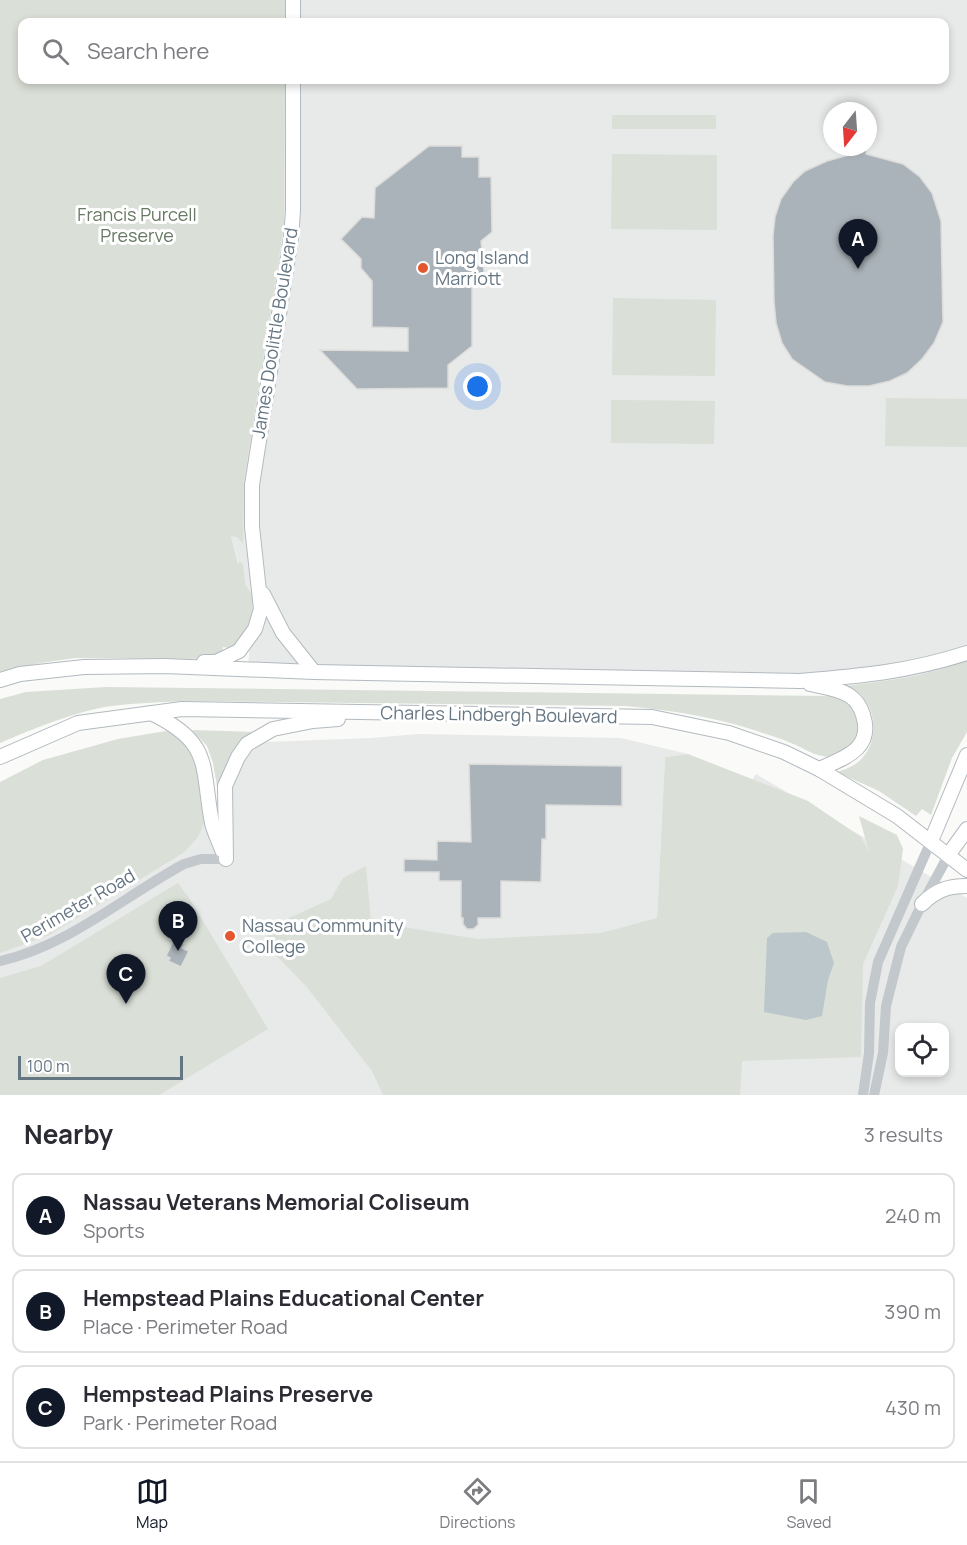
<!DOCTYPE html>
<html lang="en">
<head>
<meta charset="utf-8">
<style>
  :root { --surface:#fff; --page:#f2f2f3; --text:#2b2b33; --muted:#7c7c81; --line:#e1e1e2; --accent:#111827 }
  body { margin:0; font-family:Manrope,sans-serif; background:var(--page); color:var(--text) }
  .controls { position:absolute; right:18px; bottom:18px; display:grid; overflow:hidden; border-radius:12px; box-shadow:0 3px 9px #0003 }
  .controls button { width:54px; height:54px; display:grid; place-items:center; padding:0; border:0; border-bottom:2px solid var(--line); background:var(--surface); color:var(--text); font:30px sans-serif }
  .compass { position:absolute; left:823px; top:102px; width:54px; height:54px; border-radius:50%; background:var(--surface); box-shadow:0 3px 9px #0003; rotate:197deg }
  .scale { position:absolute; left:18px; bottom:15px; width:165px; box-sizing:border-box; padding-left:6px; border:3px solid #657683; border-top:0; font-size:16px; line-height:21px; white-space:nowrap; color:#657683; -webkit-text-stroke:4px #fff; paint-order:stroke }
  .you { position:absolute; left:478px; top:387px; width:21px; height:21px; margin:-15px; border:4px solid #fff; border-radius:50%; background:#1a73e8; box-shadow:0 0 0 9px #1a73e833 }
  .badge { display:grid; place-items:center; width:39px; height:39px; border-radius:50%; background:var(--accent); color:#fff; font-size:20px; font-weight:700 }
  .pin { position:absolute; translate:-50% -50px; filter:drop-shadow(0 2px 3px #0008) }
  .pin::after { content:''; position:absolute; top:32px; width:21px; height:18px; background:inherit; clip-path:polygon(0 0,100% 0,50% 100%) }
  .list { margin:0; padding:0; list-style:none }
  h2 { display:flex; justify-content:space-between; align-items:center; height:78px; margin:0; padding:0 24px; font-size:26px }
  h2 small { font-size:20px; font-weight:400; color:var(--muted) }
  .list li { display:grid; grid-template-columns:39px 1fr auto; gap:18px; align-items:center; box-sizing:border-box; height:84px; margin:0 12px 12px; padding:0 12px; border:2px solid var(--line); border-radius:12px }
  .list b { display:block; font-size:22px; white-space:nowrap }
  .list p { margin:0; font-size:20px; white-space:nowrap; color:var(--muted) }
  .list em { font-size:20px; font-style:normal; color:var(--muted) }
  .icon { flex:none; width:33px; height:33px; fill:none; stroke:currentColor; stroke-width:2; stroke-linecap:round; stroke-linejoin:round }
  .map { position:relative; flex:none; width:967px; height:1095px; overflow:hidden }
  .search { position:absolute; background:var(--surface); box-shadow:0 3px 9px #0003; left:18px; right:18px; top:18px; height:66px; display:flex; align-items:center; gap:15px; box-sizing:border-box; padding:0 21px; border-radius:12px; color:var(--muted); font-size:22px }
  .sheet { height:366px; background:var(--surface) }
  nav { display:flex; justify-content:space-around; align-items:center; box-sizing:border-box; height:84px; border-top:2px solid var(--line); background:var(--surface); font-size:16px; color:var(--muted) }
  nav a { display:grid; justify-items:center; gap:3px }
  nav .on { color:var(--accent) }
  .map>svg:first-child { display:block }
  .built { fill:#e8e9e9; fill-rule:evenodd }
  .green { fill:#dadfd7 }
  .water { fill:#bbc7cb }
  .building { fill:#aab3b9; stroke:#dcdcda; stroke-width:1.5 }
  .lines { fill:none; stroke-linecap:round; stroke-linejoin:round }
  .secondary-casing { stroke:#b3babf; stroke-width:16 }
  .street { stroke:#c3c8cc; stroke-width:10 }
  .secondary { stroke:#fff; stroke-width:14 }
  .poi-dot { fill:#e4572e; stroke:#fff; stroke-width:2 }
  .labels { text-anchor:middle; stroke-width:6; stroke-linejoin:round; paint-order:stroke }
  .park-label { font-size:18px; fill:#687a64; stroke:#fff }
  .poi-label { font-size:18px; fill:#657683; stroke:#fff; text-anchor:start }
  .street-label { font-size:18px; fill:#657683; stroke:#fff }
</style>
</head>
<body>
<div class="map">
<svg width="967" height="1095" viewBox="0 0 967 1095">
  <rect width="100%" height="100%" fill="#fafaf8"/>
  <g class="built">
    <path d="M276 0H967V651L930 664 798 679 248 667 252 617 229 528 276 80H944V22H276ZM832 111H868V147H832Z"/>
    <path d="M419 734 621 738 688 754 665 757 657 917 756 774 967 898V1095H0V832L21 821 204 823 225 859 233 862 231 791 236 769 250 747 266 742 371 738ZM900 1028H944V1072H900Z"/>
  </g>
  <g class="green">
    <polygon points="0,0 285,0 285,22 22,22 22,80 285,80 284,225 244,480 243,544 237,537 231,536 238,564 240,562 243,564 245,584 252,595 253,621 234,649 223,647 222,653 213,659 75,658 41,663 0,672"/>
    <polygon points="716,115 716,129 612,129 612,115"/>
    <polygon points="612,154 717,155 717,230 611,229"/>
    <polygon points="613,298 716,300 715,376 612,375"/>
    <polygon points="886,398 967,399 967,447 885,446"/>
    <polygon points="611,400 715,401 714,444 611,443"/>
    <path d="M967 660V732L952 758 931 815 922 809 916 816 879 791 837 772C843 770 849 768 854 765 878 750 879 714 861 695 857 690 850 688 845 686 886 681 928 676 967 660Z"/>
    <path d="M106 687 830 696C836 698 843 699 847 703 866 722 859 756 830 757 816 757 804 748 791 743 780 738 768 735 757 731 714 717 671 710 626 706L183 701C151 703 117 703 87 711 57 719 28 731 0 743V699L26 692Z"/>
    <path d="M192 730 258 732C231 755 224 763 219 798L213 763 207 746Z"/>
    <polygon points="166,731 179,735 200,761 205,808 204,823 198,837 183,853 49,935 0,953 0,782 43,760 118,739"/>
    <polygon points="688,754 808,801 861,837 869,852 859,816 897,835 903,849 898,886 863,964 861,1057 742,1061 740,1095 383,1095 372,1071 306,986 265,944 269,927 331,899 343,878 366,866 371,922 478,939 601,933 657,918 665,757"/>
    <polygon points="178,883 189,898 268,1029 159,1095 0,1095 0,978 41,966"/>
  </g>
  <polygon class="water" points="806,932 827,942 834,963 828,980 822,1016 806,1020 764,1012 767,938 773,933"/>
  <g class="building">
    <polygon points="429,146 462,146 462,157 479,157 479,177 491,177 492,232 481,241 484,273 472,283 472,346 448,365 448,388 357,389 320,350 408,351 408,328 372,327 372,281 361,268 361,259 341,239 362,217 374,218 375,188"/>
    <polygon points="851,147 867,147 866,154 903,164 920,177 932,193 941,221 943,322 934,343 922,359 907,373 890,381 869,386 847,386 825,382 792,359 782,343 776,323 774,302 773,236 775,217 781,199 793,182 805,171 827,161 849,155"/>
    <polygon points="469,764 622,766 622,806 546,805 546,839 542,839 541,882 501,881 501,918 478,918 478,925 473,929 467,929 463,924 463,918 461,918 461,881 439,881 439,872 404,872 404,859 437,860 437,841 471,842"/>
    <polygon points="174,939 184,944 182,948 189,951 181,967 168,961 170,958 166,956"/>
  </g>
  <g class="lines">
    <defs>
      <g id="secondary">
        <polyline points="293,0 293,22"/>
        <polyline points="263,594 283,633 314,672"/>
        <polyline points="204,662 216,662 239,651 255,629 261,609 252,527 252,485 291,238 293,211 293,80"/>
        <path d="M0 680 20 674 84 667 165 666 314 672 800 681C861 676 908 672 967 653"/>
        <path d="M810 684C823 687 840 689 850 696 857 701 861 708 863 715 874 749 844 758 819 769"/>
        <path d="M151 713C213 743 201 765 212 823 214 832 219 841 222 850"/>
        <polyline points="0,757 78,723 182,709 652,717 729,733 784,752 819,769 897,816 967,870"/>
        <polyline points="931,841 967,755"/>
        <polyline points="949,854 967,829"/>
        <polyline points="226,859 225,786 238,757 247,744 273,729 313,721 338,719"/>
        <path d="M922 904C936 890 948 886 967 886"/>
      </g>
    </defs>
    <use href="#secondary" class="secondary-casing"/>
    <g class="street">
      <path d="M0 961C68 946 123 897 184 864L201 859H226"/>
      <polyline points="863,1095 869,1053 870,1003 878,962 931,841"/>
      <polyline points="874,1095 883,1053 886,1006 901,947 922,904 949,854"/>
    </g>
    <use href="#secondary" class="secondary"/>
  </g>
  <g class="poi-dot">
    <circle cx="423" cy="268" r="6"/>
    <circle cx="230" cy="936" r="6"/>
  </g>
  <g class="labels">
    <g class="park-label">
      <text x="137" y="221">Francis Purcell<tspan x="137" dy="21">Preserve</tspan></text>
    </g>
    <g class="poi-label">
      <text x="435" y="264">Long Island<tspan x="435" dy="21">Marriott</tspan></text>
      <text x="242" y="932">Nassau Community<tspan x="242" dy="21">College</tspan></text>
    </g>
    <g class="street-label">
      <text transform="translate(275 333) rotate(-81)" y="6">James Doolittle Boulevard</text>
      <text transform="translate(499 715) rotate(1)" y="6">Charles Lindbergh Boulevard</text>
      <text transform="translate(78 906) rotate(-30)" y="6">Perimeter Road</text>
    </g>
  </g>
</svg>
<div class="controls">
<button><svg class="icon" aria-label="locate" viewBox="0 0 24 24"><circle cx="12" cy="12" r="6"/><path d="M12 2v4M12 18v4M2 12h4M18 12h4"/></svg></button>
</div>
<svg class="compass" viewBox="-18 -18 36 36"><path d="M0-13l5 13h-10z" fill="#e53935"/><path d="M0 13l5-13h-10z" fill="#7c7c81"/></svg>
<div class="scale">100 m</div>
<div class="you"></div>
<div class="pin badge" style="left:858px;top:269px">A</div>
<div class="pin badge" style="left:178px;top:951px">B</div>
<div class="pin badge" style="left:126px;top:1004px">C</div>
<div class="search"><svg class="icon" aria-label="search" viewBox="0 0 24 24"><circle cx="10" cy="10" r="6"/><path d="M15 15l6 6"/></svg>Search here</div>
</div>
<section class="sheet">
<h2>Nearby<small>3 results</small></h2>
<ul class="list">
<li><span class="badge">A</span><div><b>Nassau Veterans Memorial Coliseum</b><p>Sports</p></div><em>240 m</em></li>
<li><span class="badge">B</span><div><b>Hempstead Plains Educational Center</b><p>Place · Perimeter Road</p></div><em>390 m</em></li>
<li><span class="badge">C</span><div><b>Hempstead Plains Preserve</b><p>Park · Perimeter Road</p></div><em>430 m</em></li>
</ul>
</section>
<nav>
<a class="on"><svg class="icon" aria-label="map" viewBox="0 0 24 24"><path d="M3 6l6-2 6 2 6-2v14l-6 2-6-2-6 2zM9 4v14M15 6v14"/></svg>Map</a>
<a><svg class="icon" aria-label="directions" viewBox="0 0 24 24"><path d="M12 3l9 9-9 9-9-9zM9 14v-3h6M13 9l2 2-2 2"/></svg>Directions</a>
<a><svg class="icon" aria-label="saved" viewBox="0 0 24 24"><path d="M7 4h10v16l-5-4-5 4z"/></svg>Saved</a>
</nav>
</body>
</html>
